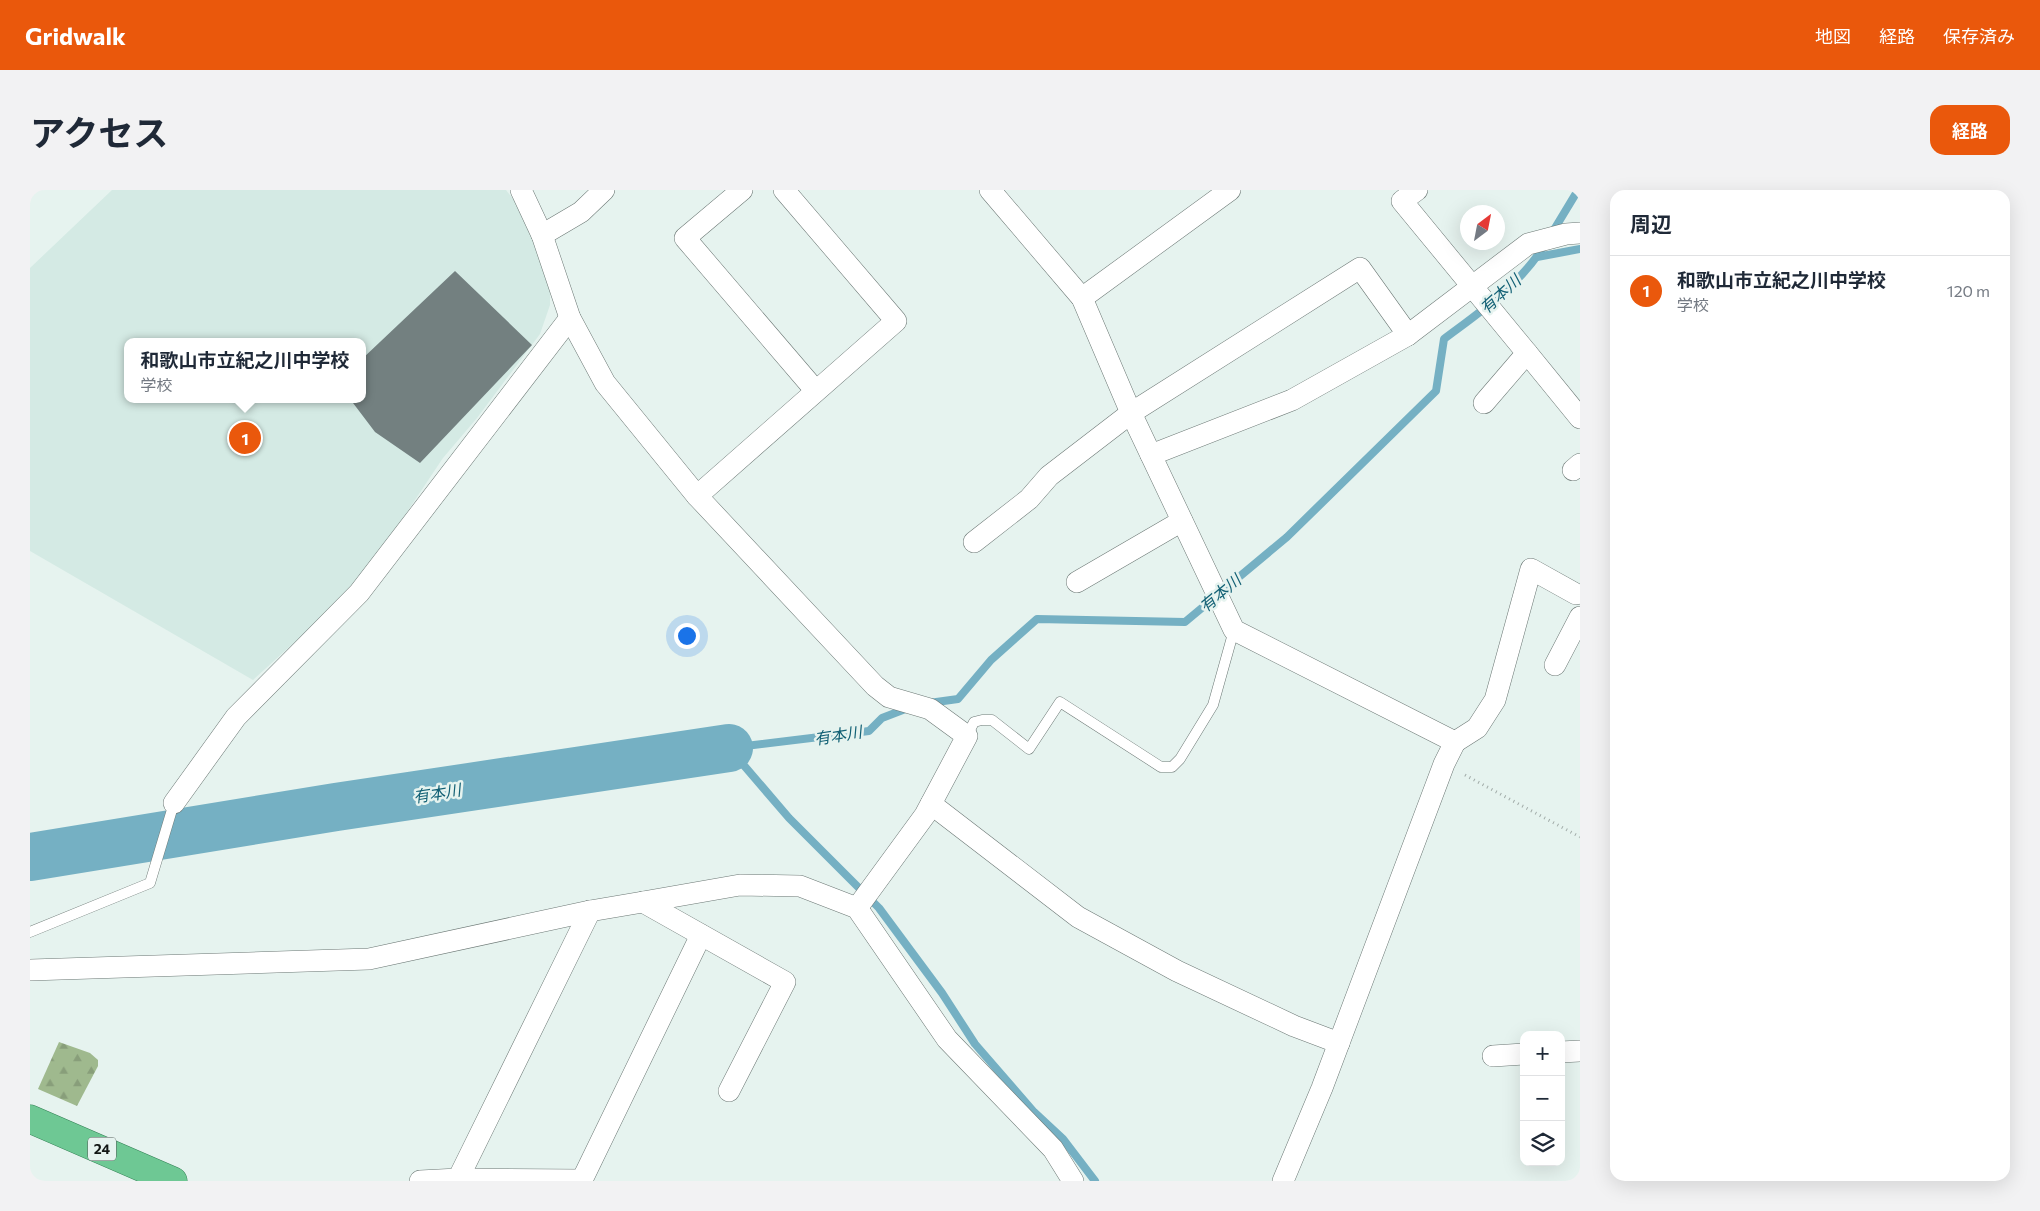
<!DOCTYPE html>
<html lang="ja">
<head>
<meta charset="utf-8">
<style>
  :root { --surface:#fff; --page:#f2f2f3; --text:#1f2937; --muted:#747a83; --line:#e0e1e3; --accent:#ea580c }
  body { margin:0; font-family:Commissioner,"Noto Sans JP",sans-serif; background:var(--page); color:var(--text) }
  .controls { position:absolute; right:15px; bottom:15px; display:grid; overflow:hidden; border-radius:10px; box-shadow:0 5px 20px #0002 }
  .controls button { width:45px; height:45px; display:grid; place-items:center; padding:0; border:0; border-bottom:1px solid var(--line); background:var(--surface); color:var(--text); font:25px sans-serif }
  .compass { position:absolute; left:1430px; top:15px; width:45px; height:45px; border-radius:50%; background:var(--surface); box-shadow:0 5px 20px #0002; rotate:32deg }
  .you { position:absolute; left:656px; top:445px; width:18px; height:18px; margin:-12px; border:4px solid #fff; border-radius:50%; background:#1a73e8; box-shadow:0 0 0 8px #1a73e833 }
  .badge { display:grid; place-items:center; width:32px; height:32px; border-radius:50%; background:var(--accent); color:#fff; font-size:16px; font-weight:700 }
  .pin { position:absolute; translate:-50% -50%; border:2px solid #fff; box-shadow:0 1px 5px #0006 }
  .popup { position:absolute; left:94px; top:148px; width:242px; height:65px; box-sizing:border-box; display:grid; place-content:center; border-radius:10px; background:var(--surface); filter:drop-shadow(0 1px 4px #0005); font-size:16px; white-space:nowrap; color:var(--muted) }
  .popup b { font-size:19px; color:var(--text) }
  .popup::after { content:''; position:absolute; left:50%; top:100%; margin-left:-10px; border:10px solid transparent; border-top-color:var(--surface) }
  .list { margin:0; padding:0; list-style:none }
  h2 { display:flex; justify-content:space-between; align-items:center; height:65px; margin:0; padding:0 20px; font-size:21px }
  h2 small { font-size:16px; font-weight:400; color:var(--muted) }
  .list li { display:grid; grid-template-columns:32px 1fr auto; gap:15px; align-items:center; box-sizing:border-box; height:70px; padding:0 20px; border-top:1px solid var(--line) }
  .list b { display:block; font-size:19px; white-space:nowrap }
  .list p { margin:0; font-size:16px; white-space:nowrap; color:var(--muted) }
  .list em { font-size:16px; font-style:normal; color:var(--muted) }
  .icon { flex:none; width:28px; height:28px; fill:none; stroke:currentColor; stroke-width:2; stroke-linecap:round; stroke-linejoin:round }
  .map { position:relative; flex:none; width:1550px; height:991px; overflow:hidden; border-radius:15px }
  header { display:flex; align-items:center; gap:30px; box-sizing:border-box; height:70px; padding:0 25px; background:var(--accent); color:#fff }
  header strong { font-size:24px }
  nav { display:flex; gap:28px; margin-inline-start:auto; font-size:18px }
  .intro { display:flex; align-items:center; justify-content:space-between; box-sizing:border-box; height:120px; padding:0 30px }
  h1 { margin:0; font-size:35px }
  .button { padding:12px 22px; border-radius:15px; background:var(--accent); color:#fff; font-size:18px; font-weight:700 }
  main { display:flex; gap:30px; padding:0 30px }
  aside { flex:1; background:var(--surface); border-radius:15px; box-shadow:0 5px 20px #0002 }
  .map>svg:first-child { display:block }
  .built { fill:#d4eae4; fill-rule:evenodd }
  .forest { fill:url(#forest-firs) }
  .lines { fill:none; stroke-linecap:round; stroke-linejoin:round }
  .stream { stroke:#75b0c3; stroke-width:8 }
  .river { stroke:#75b0c3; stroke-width:48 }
  .building { fill:#738080 }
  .service-casing { stroke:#6c7875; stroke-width:11 }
  .minor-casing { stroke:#6c7875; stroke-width:22 }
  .trunk-casing { stroke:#368257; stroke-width:29 }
  .path { stroke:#a1aba8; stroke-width:3; stroke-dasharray:1 4; stroke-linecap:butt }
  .service { stroke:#fff; stroke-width:10 }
  .minor { stroke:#fff; stroke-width:21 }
  .trunk { stroke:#6ec894; stroke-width:28 }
  .labels { text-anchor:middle; stroke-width:5; stroke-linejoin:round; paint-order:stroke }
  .shield { fill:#e6f3ef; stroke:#525956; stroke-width:1 }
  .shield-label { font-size:14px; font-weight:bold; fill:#121715 }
  .water-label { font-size:16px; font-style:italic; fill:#136175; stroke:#e6f3ef }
</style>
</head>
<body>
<header>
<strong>Gridwalk</strong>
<nav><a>地図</a><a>経路</a><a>保存済み</a></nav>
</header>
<div class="intro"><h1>アクセス</h1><a class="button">経路</a></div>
<main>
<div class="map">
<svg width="1550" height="991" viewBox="0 0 1550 991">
  <defs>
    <pattern id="forest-firs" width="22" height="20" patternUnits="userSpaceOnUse" patternTransform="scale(1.25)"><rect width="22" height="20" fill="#9fb98e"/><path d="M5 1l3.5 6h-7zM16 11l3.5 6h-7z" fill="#889e7a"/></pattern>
  </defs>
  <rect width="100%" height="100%" fill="#e6f3ef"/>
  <path class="built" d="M82 0H476L490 18 520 89V115L510 144 447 228 413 268 373 328 311 410 223 490 0 361V78ZM98 152H332V209H98Z"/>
  <polygon class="forest" points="29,852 60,863 68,870 68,876 47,916 8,899"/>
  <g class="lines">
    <g class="stream">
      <polyline points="1522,43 1548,0"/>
      <polyline points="1507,67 1550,59"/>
      <path d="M899 513 928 509 961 470 1007 429 1155 432 1257 347 1406 201 1414 149C1454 119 1489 96 1516 53"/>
      <polyline points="699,558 839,541 852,528 878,518"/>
      <polyline points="699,558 759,628 849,718 912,803 945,854 1004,922 1033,949 1065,991"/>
    </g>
    <polyline class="river" points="0,667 306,617 699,558"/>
  </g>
  <polygon class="building" points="425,81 502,155 390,273 345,242 320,209 332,209 332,169"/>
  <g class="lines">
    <defs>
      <g id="service">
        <polyline points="937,546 944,532 952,530 962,530 999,559 1030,512 1131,577 1142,577 1150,569 1183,515 1204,440"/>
        <polyline points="0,742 120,693 144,613"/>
      </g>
      <g id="minor">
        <polyline points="491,0 512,45 540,128 575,193 667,306 845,496 859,507 900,519 937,546 895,625 827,718"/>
        <polyline points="712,0 655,48 785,200"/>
        <polyline points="960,0 1052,108 1101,223 1204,440 1425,552 1414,574 1292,898 1253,991"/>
        <polyline points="1387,0 1372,11 1497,163 1454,213"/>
        <polyline points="512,45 551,22 574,0"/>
        <polyline points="1052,108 1200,0"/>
        <polyline points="1497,163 1550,228"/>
        <polyline points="1121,265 1262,210 1378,145 1498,54 1536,44 1550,43"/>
        <polyline points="1543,280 1550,274"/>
        <polyline points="667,306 866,131 754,0"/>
        <polyline points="944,352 999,309 1019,286 1101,223 1330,78 1378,145"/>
        <polyline points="1047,392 1152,331"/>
        <polyline points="1525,475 1550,427"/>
        <polyline points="1425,552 1447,538 1465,510 1501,379 1546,404"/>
        <polyline points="144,613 206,527 329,403 540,128"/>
        <polyline points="901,614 1048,727 1147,781 1264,836 1309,853"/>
        <polyline points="613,712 755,792 699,901"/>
        <polyline points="0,780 339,769 560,721 613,712 710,695 770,696 827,718 917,849 1023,959 1043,991"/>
        <polyline points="1531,862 1550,861"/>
        <polyline points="1463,866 1494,864"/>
        <polyline points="428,989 552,990 671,745"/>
        <polyline points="390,991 428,989 560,721"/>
      </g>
      <polyline id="trunk" points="0,929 143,991"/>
    </defs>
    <use href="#service" class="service-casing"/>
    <use href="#minor" class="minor-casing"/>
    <use href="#trunk" class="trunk-casing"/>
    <polyline class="path" points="1435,585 1550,647"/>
    <use href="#service" class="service"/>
    <use href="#minor" class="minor"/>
    <use href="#trunk" class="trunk"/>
  </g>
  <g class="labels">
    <rect class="shield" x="58" y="947.5" width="28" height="23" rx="4"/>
    <g class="shield-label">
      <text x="72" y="964">24</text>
    </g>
    <g class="water-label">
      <text transform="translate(1470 104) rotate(-42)" y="6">有本川</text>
      <text transform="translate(1190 403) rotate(-40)" y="6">有本川</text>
      <text transform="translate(808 545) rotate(-9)" y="6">有本川</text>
      <text transform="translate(407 603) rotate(-9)" y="6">有本川</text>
    </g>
  </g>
</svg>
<div class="controls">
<button>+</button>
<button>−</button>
<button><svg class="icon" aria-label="layers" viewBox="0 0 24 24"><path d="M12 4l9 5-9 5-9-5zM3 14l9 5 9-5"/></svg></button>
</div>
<svg class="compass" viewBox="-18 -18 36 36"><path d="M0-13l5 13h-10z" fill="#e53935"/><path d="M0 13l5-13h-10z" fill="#747a83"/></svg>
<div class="you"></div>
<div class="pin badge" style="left:215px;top:248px">1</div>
<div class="popup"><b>和歌山市立紀之川中学校</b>学校</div>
</div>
<aside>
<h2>周辺<small></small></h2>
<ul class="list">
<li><span class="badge">1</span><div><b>和歌山市立紀之川中学校</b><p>学校</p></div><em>120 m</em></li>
</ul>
</aside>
</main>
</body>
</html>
